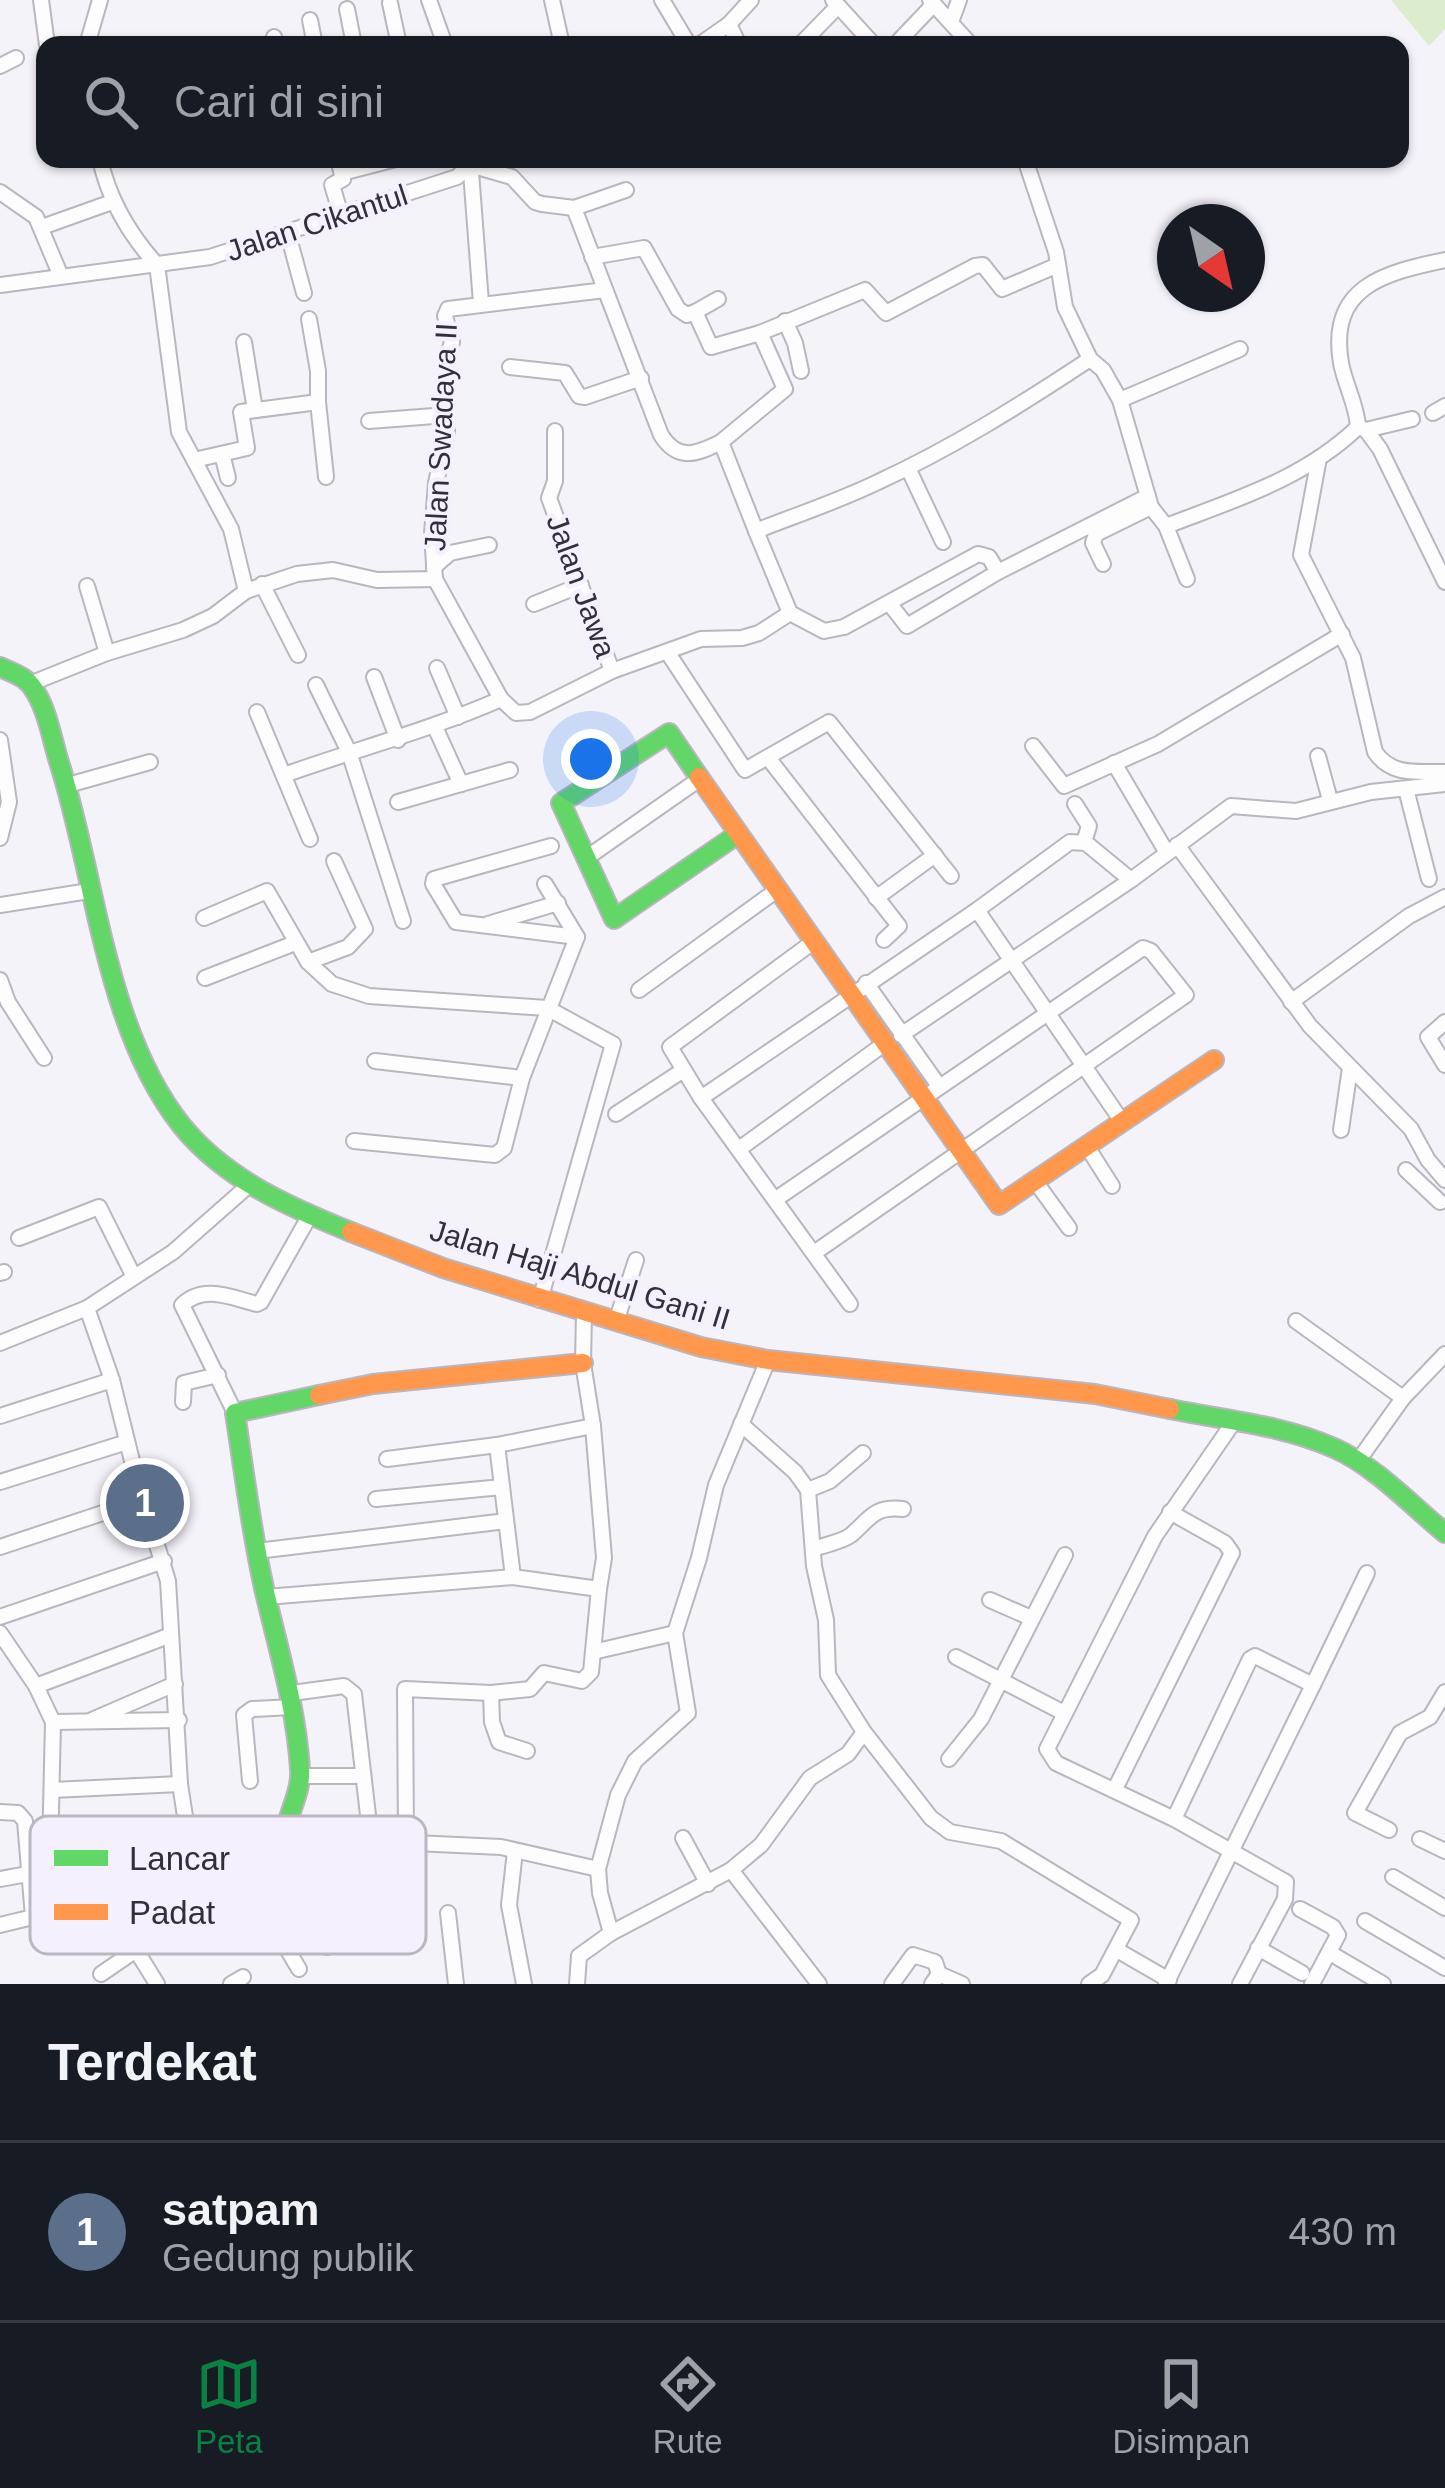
<!DOCTYPE html>
<html lang="id">
<head>
<meta charset="utf-8">
<style>
  :root { --surface:#171b24; --page:#242831; --text:#f1f3f6; --muted:#9ea1a6; --line:#363941; --accent:#0b8043 }
  body { margin:0; font-family:Helvetica,sans-serif; background:var(--page); color:var(--text) }
  .compass { position:absolute; left:1157px; top:204px; width:108px; height:108px; border-radius:50%; background:var(--surface); box-shadow:0 3px 9px #0004; rotate:146deg }
  .you { position:absolute; left:591px; top:759px; width:42px; height:42px; margin:-30px; border:9px solid #fff; border-radius:50%; background:#1a73e8; box-shadow:0 0 0 18px #1a73e833 }
  .badge { display:grid; place-items:center; width:78px; height:78px; border-radius:50%; background:var(--accent); color:#fff; font-size:39px; font-weight:700 }
  .pin { position:absolute; translate:-50% -50%; border:6px solid #fff; box-shadow:0 3px 12px #0006 }
  .list { margin:0; padding:0; list-style:none }
  h2 { display:flex; justify-content:space-between; align-items:center; height:156px; margin:0; padding:0 48px; font-size:51px }
  h2 small { font-size:39px; font-weight:400; color:var(--muted) }
  .list li { display:grid; grid-template-columns:78px 1fr auto; gap:36px; align-items:center; box-sizing:border-box; height:180px; padding:0 48px; border-top:3px solid var(--line) }
  .list b { display:block; font-size:45px; white-space:nowrap }
  .list p { margin:0; font-size:39px; white-space:nowrap; color:var(--muted) }
  .list em { font-size:39px; font-style:normal; color:var(--muted) }
  .icon { flex:none; width:66px; height:66px; fill:none; stroke:currentColor; stroke-width:2; stroke-linecap:round; stroke-linejoin:round }
  .map { position:relative; flex:none; width:1445px; height:1984px; overflow:hidden }
  .search { position:absolute; background:var(--surface); box-shadow:0 3px 9px #0004; left:36px; right:36px; top:36px; height:132px; display:flex; align-items:center; gap:30px; box-sizing:border-box; padding:0 42px; border-radius:24px; color:var(--muted); font-size:45px }
  .sheet { height:336px; background:var(--surface) }
  nav { display:flex; justify-content:space-around; align-items:center; box-sizing:border-box; height:168px; border-top:3px solid var(--line); background:var(--surface); font-size:33px; color:var(--muted) }
  nav a { display:grid; justify-items:center; gap:6px }
  nav .on { color:var(--accent) }
  .map>svg:first-child { display:block }
  .green { fill:#dbedcc }
  .lines { fill:none; stroke-linecap:round; stroke-linejoin:round }
  .street-casing { stroke:#b9b6bf; stroke-width:18 }
  .fast-casing { stroke:#b9b6bf; stroke-width:22 }
  .slow-casing { stroke:#b9b6bf; stroke-width:22 }
  .street { stroke:#fefdfe; stroke-width:14 }
  .fast { stroke:#63d668; stroke-width:18 }
  .slow { stroke:#ff974d; stroke-width:18 }
  .labels { text-anchor:middle; stroke-width:9; stroke-linejoin:round; paint-order:stroke }
  .street-label { font-size:30px; fill:#322e3a; stroke:#f4f0fd }
  .key { fill:#f4f0fd; stroke:#bab6c2; stroke-width:3 }
  .key-label { font-size:33px; fill:#322e3a }
</style>
</head>
<body>
<div class="map">
<svg width="1445" height="1984" viewBox="0 0 1445 1984">
  <rect width="100%" height="100%" fill="#f5f3fa"/>
  <polygon class="green" points="1391,0 1445,0 1445,29 1429,46"/>
  <g class="lines">
    <defs>
      <g id="street">
        <polyline points="41,0 47,45"/>
        <polyline points="429,0 445,45"/>
        <polyline points="552,0 562,45"/>
        <polyline points="662,0 689,45"/>
        <polyline points="833,0 874,45"/>
        <polyline points="930,0 971,45"/>
        <polyline points="390,3 399,45"/>
        <polyline points="347,9 354,45"/>
        <polyline points="310,20 315,45"/>
        <polyline points="951,22 959,0"/>
        <polyline points="729,24 739,45"/>
        <polyline points="274,37 276,45"/>
        <polyline points="87,45 100,0"/>
        <polyline points="699,45 729,24 751,0"/>
        <polyline points="800,45 838,6"/>
        <polyline points="895,45 934,4"/>
        <polyline points="0,66 16,58"/>
        <path d="M100 159C109 201 129 234 157 265"/>
        <polyline points="338,159 343,179 332,185 341,215"/>
        <polyline points="470,159 481,303"/>
        <path d="M1025 159 1056 252 1065 307 1090 359 1103 370 1120 400 1151 507 1166 526C1234 500 1304 479 1358 427 1357 405 1345 385 1341 363 1328 287 1383 273 1445 260"/>
        <polyline points="470,165 512,177 535,202 542,204 574,208 626,190"/>
        <polyline points="342,173 396,159"/>
        <polyline points="0,192 36,217 60,274"/>
        <path d="M574 208 661 435C678 462 697 454 721 442L756 531"/>
        <polyline points="42,227 112,202"/>
        <polyline points="288,234 304,293"/>
        <polyline points="592,257 644,248 678,309 687,315 695,312 711,347 760,333"/>
        <polyline points="157,265 179,432 231,529 246,591"/>
        <polyline points="0,285 210,257 457,177 470,165"/>
        <polyline points="695,312 718,299"/>
        <polyline points="785,321 795,343 801,371"/>
        <polyline points="244,342 255,410"/>
        <polyline points="510,367 565,373 579,396 585,397 641,378"/>
        <polyline points="1120,400 1240,349"/>
        <polyline points="318,402 326,477"/>
        <polyline points="1433,413 1445,406"/>
        <polyline points="369,421 447,415"/>
        <polyline points="1358,427 1366,430 1380,449 1445,582"/>
        <polyline points="1366,430 1412,419"/>
        <polyline points="555,431 555,481 549,498 612,671"/>
        <polyline points="721,442 785,389 760,333 865,290 886,313 975,266 983,265 1002,289 1058,265"/>
        <polyline points="222,454 228,478"/>
        <path d="M1319 458 1301 555 1353 658 1375 752C1392 777 1418 771 1445 772"/>
        <polyline points="194,460 247,448 241,412 318,402 318,371 309,319"/>
        <polyline points="908,468 943,542"/>
        <polyline points="1166,526 1187,579"/>
        <polyline points="1103,564 1093,543 1096,534 1151,507"/>
        <polyline points="434,567 450,553 489,545"/>
        <path d="M998 572 989 557 978 554 844 627 824 631 790 613 756 531C796 515 839 501 878 482 952 448 1022 404 1090 359"/>
        <polyline points="435,579 501,699 516,713 530,712 612,671 701,639 742,638 759,633 790,613"/>
        <polyline points="435,579 432,534 436,483 447,432 447,358 452,342 445,316 448,309 605,290"/>
        <polyline points="262,584 298,655"/>
        <polyline points="87,586 107,653"/>
        <polyline points="889,603 907,626 998,572 1148,496"/>
        <polyline points="534,604 581,585"/>
        <polyline points="668,653 745,770 829,722 951,876"/>
        <polyline points="437,668 458,717"/>
        <polyline points="374,677 398,740"/>
        <polyline points="32,683 107,653 183,630 213,616 246,591 297,574 333,570 377,580 435,579"/>
        <polyline points="316,685 349,752 403,921"/>
        <polyline points="257,712 310,839"/>
        <polyline points="435,727 461,784"/>
        <polyline points="0,740 9,802 0,838"/>
        <polyline points="1033,746 1064,786 1158,744 1342,634"/>
        <polyline points="1318,756 1330,800"/>
        <polyline points="769,759 899,926 884,940"/>
        <polyline points="1114,763 1167,853"/>
        <path d="M284 775C357 749 430 730 501 699"/>
        <polyline points="68,785 150,762"/>
        <polyline points="1406,789 1429,879"/>
        <polyline points="398,802 510,770"/>
        <polyline points="1075,804 1089,826 1084,842"/>
        <polyline points="1177,845 1310,1026 1411,1129 1428,1160 1445,1180"/>
        <polyline points="551,846 434,879 433,884 456,922 577,937"/>
        <polyline points="585,859 701,778"/>
        <polyline points="876,898 935,855"/>
        <polyline points="0,905 89,891"/>
        <polyline points="977,910 1121,1120"/>
        <polyline points="204,918 267,891 308,962 332,984 369,996 547,1008 613,1044 540,1300"/>
        <polyline points="488,924 558,903"/>
        <polyline points="813,942 670,1047 701,1098 850,1304"/>
        <polyline points="308,962 348,947 365,929 334,861"/>
        <polyline points="205,978 295,943"/>
        <polyline points="0,980 8,1002 44,1058"/>
        <polyline points="866,983 939,1086"/>
        <polyline points="639,990 777,890"/>
        <polyline points="1291,1002 1409,916 1445,897"/>
        <polyline points="1445,1022 1428,1037 1445,1065"/>
        <polyline points="901,1035 1131,880 1231,806 1296,811 1371,792 1445,784"/>
        <polyline points="375,1061 522,1078"/>
        <polyline points="701,1098 977,910 1070,842 1086,843 1131,880"/>
        <polyline points="616,1114 682,1071"/>
        <polyline points="1341,1130 1350,1068"/>
        <polyline points="354,1141 495,1155 504,1148 522,1078 577,937 545,884"/>
        <polyline points="1086,1145 1112,1186"/>
        <polyline points="739,1149 884,1044"/>
        <polyline points="1406,1170 1440,1202"/>
        <polyline points="1035,1181 1069,1228"/>
        <polyline points="776,1199 1143,948 1151,951 1186,995 814,1253"/>
        <polyline points="19,1238 99,1207 134,1277"/>
        <polyline points="0,1273 4,1272"/>
        <polyline points="1296,1321 1403,1398"/>
        <polyline points="616,1322 636,1260"/>
        <polyline points="0,1343 87,1308"/>
        <polyline points="183,1402 184,1383 218,1375"/>
        <path d="M235 1413 182 1305C204 1284 232 1298 257 1304L261 1302 310 1215"/>
        <polyline points="0,1416 112,1380"/>
        <polyline points="1235,1420 1155,1536 1047,1749 1056,1763 1174,1819 1286,1882 1285,1899 1240,1984"/>
        <polyline points="741,1424 795,1472 808,1490 814,1566 826,1620 828,1675 864,1732 931,1818 950,1832 1001,1841 1131,1920 1102,1975 1089,1984"/>
        <polyline points="593,1426 604,1558 599,1589"/>
        <polyline points="497,1445 513,1577"/>
        <polyline points="387,1459 497,1445 593,1426 583,1363 584,1313"/>
        <polyline points="1358,1461 1403,1398 1445,1354"/>
        <polyline points="0,1482 127,1442"/>
        <polyline points="808,1490 830,1481 863,1453"/>
        <polyline points="376,1499 502,1487"/>
        <polyline points="0,1547 142,1500"/>
        <path d="M813 1549C824 1545 842 1542 851 1535 870 1519 873 1506 903 1509"/>
        <polyline points="257,1551 506,1521"/>
        <polyline points="266,1597 513,1577 599,1589 591,1672 582,1681 544,1673 530,1689 491,1693 405,1689 406,1842"/>
        <polyline points="990,1600 1031,1618"/>
        <polyline points="0,1617 164,1561"/>
        <polyline points="0,1633 36,1686 171,1635"/>
        <polyline points="593,1652 675,1633"/>
        <polyline points="956,1657 1062,1712"/>
        <polyline points="1313,1685 1367,1573"/>
        <polyline points="36,1686 53,1722 50,1853 57,1908"/>
        <polyline points="292,1693 344,1686 354,1694 371,1841"/>
        <polyline points="491,1693 492,1722 499,1742 527,1751"/>
        <polyline points="92,1720 175,1684"/>
        <polyline points="53,1722 179,1720"/>
        <polyline points="949,1759 981,1719 1065,1555"/>
        <polyline points="301,1776 361,1776"/>
        <polyline points="250,1781 244,1715 252,1709 293,1707"/>
        <polyline points="1115,1789 1232,1553 1225,1543 1170,1512"/>
        <polyline points="52,1790 180,1784"/>
        <polyline points="0,1812 18,1813 25,1821 33,1917 0,1925"/>
        <polyline points="1389,1830 1355,1813 1400,1733 1430,1717 1445,1692"/>
        <polyline points="683,1838 708,1884"/>
        <polyline points="1420,1839 1445,1851"/>
        <polyline points="117,1851 123,1920"/>
        <polyline points="515,1851 509,1905 524,1984"/>
        <path d="M50 1853C84 1852 162 1855 188 1836L180 1784 168 1581 136 1477 112 1380 87 1308 173 1252 248 1186"/>
        <polyline points="731,1870 819,1984"/>
        <polyline points="1393,1877 1445,1908"/>
        <polyline points="0,1879 28,1874"/>
        <polyline points="1300,1909 1333,1927 1338,1935 1312,1984"/>
        <polyline points="448,1913 456,1984"/>
        <polyline points="1365,1921 1445,1968"/>
        <polyline points="611,1933 731,1870 761,1845 810,1778 848,1754 864,1732"/>
        <polyline points="1258,1948 1302,1973"/>
        <polyline points="1117,1950 1169,1980"/>
        <polyline points="1330,1953 1383,1984"/>
        <polyline points="299,1969 255,1895 338,1862 371,1841 501,1847 598,1869"/>
        <polyline points="101,1974 136,1950"/>
        <polyline points="157,1984 136,1950 202,1913 255,1895"/>
        <polyline points="231,1984 243,1977"/>
        <polyline points="577,1984 579,1956 611,1933 600,1893 598,1869 618,1795 635,1761 688,1713 675,1633 699,1558 716,1485 768,1360"/>
        <polyline points="892,1984 913,1955 935,1962 939,1974"/>
        <polyline points="932,1984 939,1974 962,1984"/>
        <polyline points="1166,1984 1313,1685 1255,1656 1250,1659 1174,1819"/>
      </g>
      <g id="fast">
        <path d="M0 667C15 674 28 677 36 693 48 713 52 740 59 762 96 877 105 1030 182 1126 225 1179 289 1207 351 1232"/>
        <polyline points="699,777 669,733 561,803 614,919 738,834"/>
        <path d="M319 1395 235 1413C244 1471 251 1530 264 1588 278 1649 296 1706 300 1769 302 1795 284 1817 286 1841L327 1945"/>
        <path d="M1170 1409C1224 1420 1283 1425 1334 1448 1375 1466 1411 1505 1445 1533"/>
      </g>
      <g id="slow">
        <polyline points="699,777 999,1205 1214,1060"/>
        <polyline points="351,1232 443,1268 701,1347 768,1360 1095,1394 1170,1409"/>
        <polyline points="319,1395 373,1384 583,1363"/>
      </g>
    </defs>
    <use href="#street" class="street-casing"/>
    <use href="#fast" class="fast-casing"/>
    <use href="#slow" class="slow-casing"/>
    <use href="#street" class="street"/>
    <use href="#fast" class="fast"/>
    <use href="#slow" class="slow"/>
  </g>
  <g class="labels">
    <g class="street-label">
      <text transform="translate(317 223) rotate(-18)" y="10">Jalan Cikantul</text>
      <text transform="translate(441 437) rotate(-87)" y="10">Jalan Swadaya II</text>
      <text transform="translate(581 586) rotate(70)" y="10">Jalan Jawa</text>
      <text transform="translate(580 1275) rotate(17)" y="10">Jalan Haji Abdul Gani II</text>
    </g>
  </g>
  <rect x="30" y="1816" width="396" height="138" rx="18" class="key"/>
  <rect x="54" y="1850" width="54" height="16" fill="#63d668"/>
  <rect x="54" y="1904" width="54" height="16" fill="#ff974d"/>
  <g class="key-label">
    <text x="129" y="1870">Lancar</text>
    <text x="129" y="1924">Padat</text>
  </g>
</svg>
<svg class="compass" viewBox="-18 -18 36 36"><path d="M0-13l5 13h-10z" fill="#e53935"/><path d="M0 13l5-13h-10z" fill="#9ea1a6"/></svg>
<div class="you"></div>
<div class="pin badge" style="left:145px;top:1503px;background:#5c6f8a">1</div>
<div class="search"><svg class="icon" aria-label="search" viewBox="0 0 24 24"><circle cx="10" cy="10" r="6"/><path d="M15 15l6 6"/></svg>Cari di sini</div>
</div>
<section class="sheet">
<h2>Terdekat<small></small></h2>
<ul class="list">
<li><span class="badge" style="background:#5c6f8a">1</span><div><b>satpam</b><p>Gedung publik</p></div><em>430 m</em></li>
</ul>
</section>
<nav>
<a class="on"><svg class="icon" aria-label="map" viewBox="0 0 24 24"><path d="M3 6l6-2 6 2 6-2v14l-6 2-6-2-6 2zM9 4v14M15 6v14"/></svg>Peta</a>
<a><svg class="icon" aria-label="directions" viewBox="0 0 24 24"><path d="M12 3l9 9-9 9-9-9zM9 14v-3h6M13 9l2 2-2 2"/></svg>Rute</a>
<a><svg class="icon" aria-label="saved" viewBox="0 0 24 24"><path d="M7 4h10v16l-5-4-5 4z"/></svg>Disimpan</a>
</nav>
</body>
</html>
